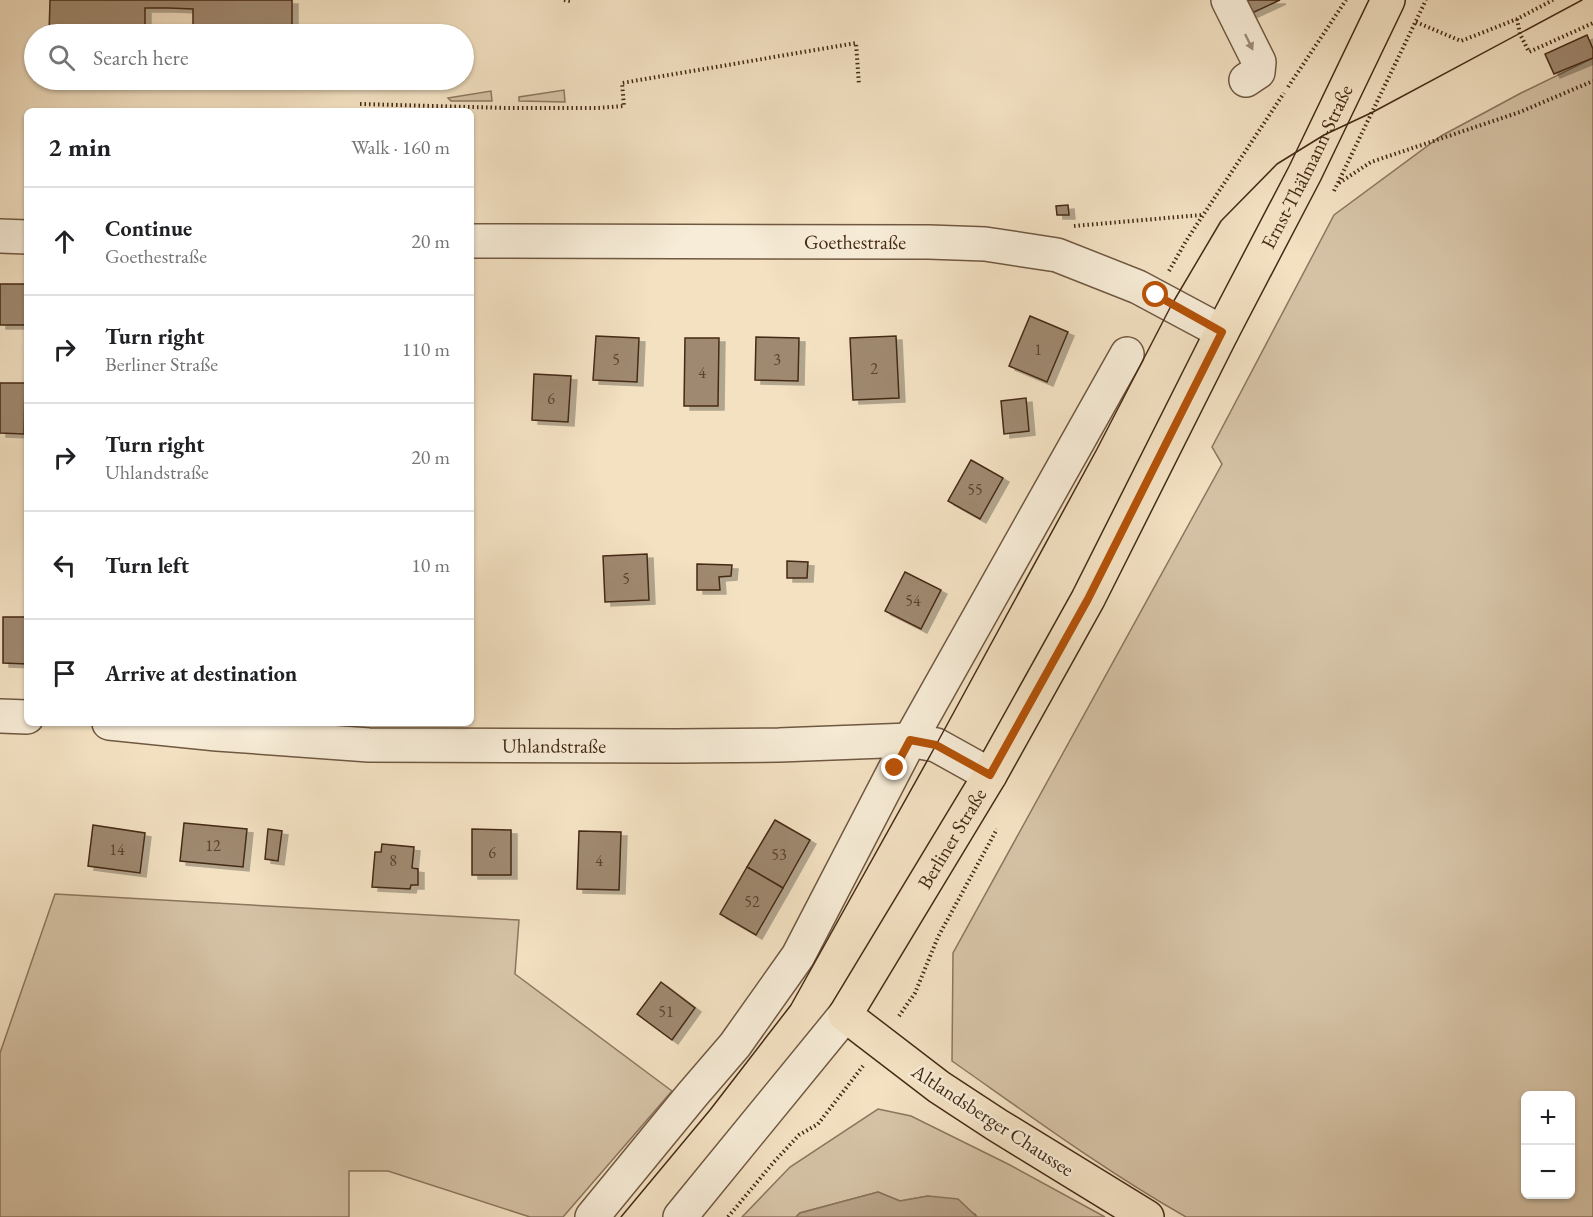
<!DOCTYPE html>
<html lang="en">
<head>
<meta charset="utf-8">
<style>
  :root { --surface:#fff; --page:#f2f2f2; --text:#202124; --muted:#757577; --line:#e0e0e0 }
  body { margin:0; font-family:"EB Garamond",serif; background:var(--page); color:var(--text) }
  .controls { position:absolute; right:18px; bottom:18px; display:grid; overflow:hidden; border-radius:9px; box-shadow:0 2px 4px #0004 }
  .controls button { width:54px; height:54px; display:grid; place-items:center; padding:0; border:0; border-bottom:2px solid var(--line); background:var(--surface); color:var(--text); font:30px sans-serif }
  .stop { position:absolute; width:18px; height:18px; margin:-14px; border:4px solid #b45309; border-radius:50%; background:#fff }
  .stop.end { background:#b45309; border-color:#fff; box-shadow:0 2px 6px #0008 }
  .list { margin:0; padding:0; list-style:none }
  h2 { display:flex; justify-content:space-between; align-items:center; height:78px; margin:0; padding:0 24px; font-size:26px }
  h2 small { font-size:20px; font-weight:400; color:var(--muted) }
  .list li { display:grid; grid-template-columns:39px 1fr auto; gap:18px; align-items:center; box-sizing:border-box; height:108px; padding:0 24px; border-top:2px solid var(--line) }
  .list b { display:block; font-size:22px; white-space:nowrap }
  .list p { margin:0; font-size:20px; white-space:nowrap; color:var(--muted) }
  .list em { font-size:20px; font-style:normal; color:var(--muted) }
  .icon { flex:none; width:33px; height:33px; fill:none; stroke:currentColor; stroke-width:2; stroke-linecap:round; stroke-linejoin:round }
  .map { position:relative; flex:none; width:1593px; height:1217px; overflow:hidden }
  .search { position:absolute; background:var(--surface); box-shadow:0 2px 4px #0004; left:24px; top:24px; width:450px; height:66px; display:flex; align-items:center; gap:15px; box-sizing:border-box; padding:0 21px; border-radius:33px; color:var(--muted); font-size:22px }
  .panel { position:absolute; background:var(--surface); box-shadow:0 2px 4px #0004; left:24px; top:108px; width:450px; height:618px; border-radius:9px }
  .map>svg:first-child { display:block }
  .green { fill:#d5c2a5; stroke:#8d765e; stroke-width:1.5; fill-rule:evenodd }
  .water { fill:#b8a388; stroke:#8a735a; stroke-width:1.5 }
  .building { fill:#9f896f; stroke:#452a16; stroke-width:1.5; filter:url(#shadow) }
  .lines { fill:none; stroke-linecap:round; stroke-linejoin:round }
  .minor-casing { stroke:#705841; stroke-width:36 }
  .major-casing { stroke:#452a16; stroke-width:36 }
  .path { stroke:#452a16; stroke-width:4; stroke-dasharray:1.5 3; stroke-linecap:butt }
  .minor { stroke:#f7ecd7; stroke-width:33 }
  .major { stroke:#f3e1c2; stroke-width:33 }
  .tram { stroke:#452a16; stroke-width:1.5 }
  .oneway { fill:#9e8b76 }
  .route { stroke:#b45309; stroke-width:8 }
  .labels { text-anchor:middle; stroke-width:5; stroke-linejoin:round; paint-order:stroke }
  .number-label { font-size:16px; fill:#5c422c }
  .street-label { font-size:20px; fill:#452a16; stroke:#f7ecd7 }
</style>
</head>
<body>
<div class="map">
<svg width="1593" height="1217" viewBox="0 0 1593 1217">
  <defs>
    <filter id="shadow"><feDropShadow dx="6" dy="4" stdDeviation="0" flood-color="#0004"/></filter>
  </defs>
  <rect width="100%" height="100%" fill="#f3e1c2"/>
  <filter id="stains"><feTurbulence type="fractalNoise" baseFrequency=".00333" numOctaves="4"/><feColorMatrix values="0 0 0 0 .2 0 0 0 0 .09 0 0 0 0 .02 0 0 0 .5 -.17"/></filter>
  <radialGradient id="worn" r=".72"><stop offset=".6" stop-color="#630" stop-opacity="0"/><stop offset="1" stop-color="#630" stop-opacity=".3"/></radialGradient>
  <g class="green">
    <path d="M1593 58V1217H1186C1105 1171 1029 1115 952 1061L953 953 1222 464 1212 447 1334 215 1441 136 1521 93ZM1526 1096H1570V1194H1526Z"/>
    <polygon points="564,90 565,102 519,101 519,97"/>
    <polygon points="491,91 492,101 451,101 448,98"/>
    <polygon points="55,894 519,920 515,974 672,1091 563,1217 530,1217 388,1171 349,1171 349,1217 0,1217 0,1053"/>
    <polygon points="878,1109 911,1116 1008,1164 1105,1217 977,1217 975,1214 928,1196 900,1201 878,1192 800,1213 796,1217 742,1217 790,1167"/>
  </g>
  <polygon class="water" points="878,1192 900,1201 928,1196 958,1199 977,1217 796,1217 800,1213"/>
  <g class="building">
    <polygon points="50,0 292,0 292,34 193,34 193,9 168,8 145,8 145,34 49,34"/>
    <polygon points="1244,0 1280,0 1250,14"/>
    <polygon points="1587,35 1593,49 1593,58 1554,74 1545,54"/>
    <polygon points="1068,205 1069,215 1057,215 1056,206"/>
    <rect x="0" y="284" width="27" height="41"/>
    <polygon points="1030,316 1068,332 1047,382 1009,366"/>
    <polygon points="596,336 639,338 637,382 593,380"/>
    <polygon points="896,336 899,398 853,400 850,338"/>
    <polygon points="756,337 799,338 798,381 755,380"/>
    <polygon points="685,338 719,338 718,406 684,406"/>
    <polygon points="534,374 571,376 568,422 532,420"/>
    <polygon points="0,383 25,383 24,434 0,433"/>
    <polygon points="1026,398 1029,431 1004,434 1001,401"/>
    <polygon points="971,460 1003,478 980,519 948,501"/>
    <polygon points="647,554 649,600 605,602 603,556"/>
    <polygon points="787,561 808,562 807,578 787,578"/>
    <polygon points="697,564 732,565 731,576 719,577 720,590 697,590"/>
    <polygon points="905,572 941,590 921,629 885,611"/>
    <polygon points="3,617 27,617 27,664 3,663"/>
    <polygon points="775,820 810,840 783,888 747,867"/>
    <polygon points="184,823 247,829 243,867 180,861"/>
    <polygon points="93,825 145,833 140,873 88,866"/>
    <polygon points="268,829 282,831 278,861 265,859"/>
    <polygon points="472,829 511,830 511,875 472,875"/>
    <polygon points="579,831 621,832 619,890 577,889"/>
    <polygon points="382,844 414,847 412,868 418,869 418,885 411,885 410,889 372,887 375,852 381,852"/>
    <polygon points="747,867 783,888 756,935 720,914"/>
    <polygon points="661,982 695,1008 672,1040 637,1014"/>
  </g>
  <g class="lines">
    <defs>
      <g id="minor">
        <polyline points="1228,0 1259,62 1258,72 1246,80"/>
        <polyline points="0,236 27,237"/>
        <path id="s1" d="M471 241 929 242 985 244 1057 255 1138 287 1222 332"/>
        <polyline points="0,716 27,717"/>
        <path id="s2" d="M109 723 217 734 369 745 676 746 779 745 910 740 936 745 990 775"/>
        <polyline points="592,1217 692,1095 735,1045 798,956 910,740 1127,354"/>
        <polyline points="680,1217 845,1015"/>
      </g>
      <g id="major">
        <path id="s3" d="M1147 1217 997 1125 939 1087 845 1015 990 775 1088 599 1222 332 1305 173 1388 0"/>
      </g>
    </defs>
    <use href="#minor" class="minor-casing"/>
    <use href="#major" class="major-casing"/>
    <g class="path">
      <polyline points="564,0 570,1"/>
      <polyline points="1517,19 1520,34 1529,52 1593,23"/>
      <polyline points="1416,22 1461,41 1517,19 1553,0"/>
      <polyline points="1288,87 1346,0"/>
      <polyline points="360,104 506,108 597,108 624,106 622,83 856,43 859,85"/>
      <polyline points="1339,183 1371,162 1520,112 1593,81"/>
      <polyline points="1334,191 1426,0"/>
      <polyline points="1074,226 1201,215"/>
      <polyline points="1169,271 1186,241 1284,93"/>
      <polyline points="899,1016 915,993 938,937 997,829"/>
      <polyline points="728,1217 773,1163 799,1135 818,1124 863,1066"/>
    </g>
    <use href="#minor" class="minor"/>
    <use href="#major" class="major"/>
    <polyline class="tram" points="621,1217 710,1110 791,1005 936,745 1097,449 1172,304 1221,221 1277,164 1324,135 1373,112 1582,0"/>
  </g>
  <defs><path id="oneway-solid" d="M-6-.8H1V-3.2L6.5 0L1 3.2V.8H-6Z" transform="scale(1.5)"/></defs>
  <use class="oneway" href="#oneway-solid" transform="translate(1249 42) rotate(64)"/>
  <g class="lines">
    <polyline class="route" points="895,768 910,740 936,745 990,775 1088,599 1222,332 1156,295"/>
  </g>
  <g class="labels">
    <g class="number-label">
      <text x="1038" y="355">1</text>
      <text x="616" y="365">5</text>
      <text x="777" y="365">3</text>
      <text x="874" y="374">2</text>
      <text x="702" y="378">4</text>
      <text x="551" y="404">6</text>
      <text x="975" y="495">55</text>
      <text x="626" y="584">5</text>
      <text x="913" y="606">54</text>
      <text x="213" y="851">12</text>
      <text x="117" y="855">14</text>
      <text x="492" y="858">6</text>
      <text x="779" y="860">53</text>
      <text x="393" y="866">8</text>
      <text x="599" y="866">4</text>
      <text x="752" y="907">52</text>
      <text x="666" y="1017">51</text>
    </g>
    <g class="street-label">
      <text dy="7" stroke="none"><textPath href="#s3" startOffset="1330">Ernst-Thälmann-Straße</textPath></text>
      <text dy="7" stroke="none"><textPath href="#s1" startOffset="384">Goethestraße</textPath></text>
      <text dy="7" stroke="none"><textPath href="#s2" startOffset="446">Uhlandstraße</textPath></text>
      <text dy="7" stroke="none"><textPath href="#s3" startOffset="570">Berliner Straße</textPath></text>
      <text transform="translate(993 1120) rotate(33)" y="7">Altlandsberger Chaussee</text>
    </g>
  </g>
  <rect width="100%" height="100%" filter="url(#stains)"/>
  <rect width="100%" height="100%" fill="url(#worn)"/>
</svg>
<div class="controls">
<button>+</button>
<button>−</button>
</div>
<div class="stop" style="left:1156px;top:295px"></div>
<div class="stop end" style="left:895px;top:768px"></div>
<div class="search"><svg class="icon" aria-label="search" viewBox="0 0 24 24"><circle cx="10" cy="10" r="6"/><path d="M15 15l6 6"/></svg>Search here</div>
<section class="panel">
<h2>2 min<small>Walk · 160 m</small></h2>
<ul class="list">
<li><svg class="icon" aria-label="ahead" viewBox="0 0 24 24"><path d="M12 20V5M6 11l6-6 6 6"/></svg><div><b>Continue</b><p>Goethestraße</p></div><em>20 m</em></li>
<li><svg class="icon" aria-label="right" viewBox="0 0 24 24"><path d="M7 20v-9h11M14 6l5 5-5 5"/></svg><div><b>Turn right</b><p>Berliner Straße</p></div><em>110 m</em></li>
<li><svg class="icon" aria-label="right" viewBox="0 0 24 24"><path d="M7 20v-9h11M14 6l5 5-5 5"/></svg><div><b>Turn right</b><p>Uhlandstraße</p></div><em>20 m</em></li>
<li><svg class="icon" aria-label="left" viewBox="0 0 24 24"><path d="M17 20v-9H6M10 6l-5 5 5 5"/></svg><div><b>Turn left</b></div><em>10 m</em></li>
<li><svg class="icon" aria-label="arrive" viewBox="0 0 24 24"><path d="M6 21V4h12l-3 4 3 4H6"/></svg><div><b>Arrive at destination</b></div></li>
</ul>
</section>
</div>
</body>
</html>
